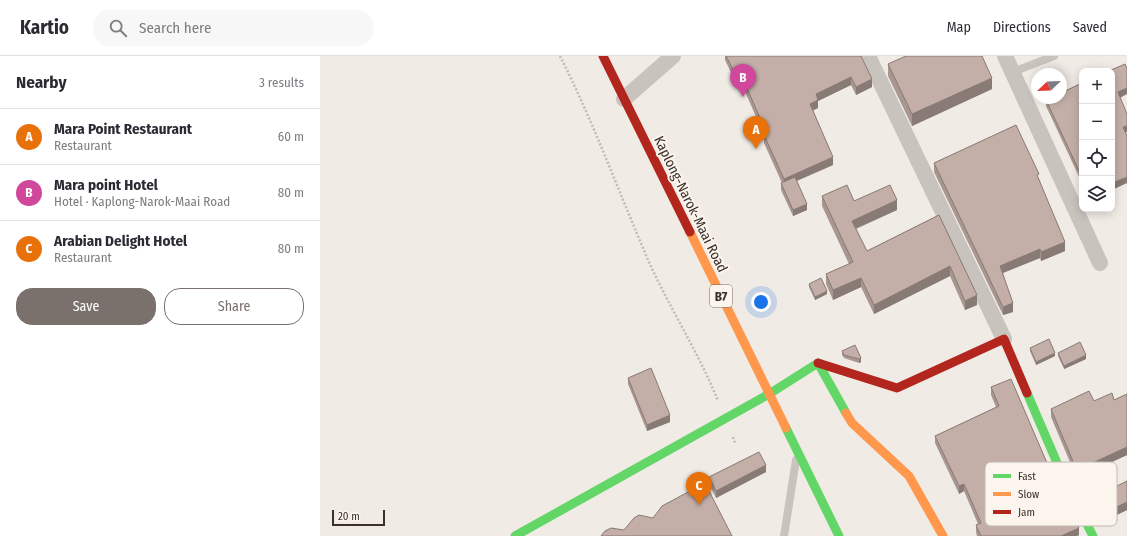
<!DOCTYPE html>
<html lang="en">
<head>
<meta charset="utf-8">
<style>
  :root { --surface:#fff; --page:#f7f7f7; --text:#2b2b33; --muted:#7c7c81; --line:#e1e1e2; --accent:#7a716c }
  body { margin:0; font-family:"Fira Sans Condensed",sans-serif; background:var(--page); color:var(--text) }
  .controls { position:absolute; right:12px; top:12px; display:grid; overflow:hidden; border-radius:8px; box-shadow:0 2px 10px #0003 }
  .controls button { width:36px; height:36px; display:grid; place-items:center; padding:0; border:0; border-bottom:1px solid var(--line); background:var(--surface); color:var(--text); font:20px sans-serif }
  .compass { position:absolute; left:711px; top:12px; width:36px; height:36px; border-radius:50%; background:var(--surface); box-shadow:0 2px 10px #0003; rotate:247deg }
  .scale { position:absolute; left:12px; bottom:10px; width:53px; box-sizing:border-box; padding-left:4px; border:2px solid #3b302b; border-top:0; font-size:11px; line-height:14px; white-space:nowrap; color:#3b302b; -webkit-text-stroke:3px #fbf5ee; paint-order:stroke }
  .you { position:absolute; left:441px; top:246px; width:14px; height:14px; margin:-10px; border:3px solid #fff; border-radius:50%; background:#1a73e8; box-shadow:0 0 0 6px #1a73e833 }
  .badge { display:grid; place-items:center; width:26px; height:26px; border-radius:50%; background:var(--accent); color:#fff; font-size:13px; font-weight:700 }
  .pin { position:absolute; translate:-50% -33px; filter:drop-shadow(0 1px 2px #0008) }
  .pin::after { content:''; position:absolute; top:21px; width:14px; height:12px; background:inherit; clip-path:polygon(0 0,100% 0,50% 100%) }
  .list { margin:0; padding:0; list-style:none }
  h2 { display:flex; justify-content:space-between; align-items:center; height:52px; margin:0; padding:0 16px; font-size:17px }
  h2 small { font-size:13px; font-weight:400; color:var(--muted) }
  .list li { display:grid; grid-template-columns:26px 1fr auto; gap:12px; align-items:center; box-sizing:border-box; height:56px; padding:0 16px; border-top:1px solid var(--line) }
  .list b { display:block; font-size:15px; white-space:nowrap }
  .list p { margin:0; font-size:13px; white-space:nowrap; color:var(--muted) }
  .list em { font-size:13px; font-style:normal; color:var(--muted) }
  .actions { display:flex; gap:8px; padding:12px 16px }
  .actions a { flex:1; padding:9px 0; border:1px solid var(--accent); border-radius:16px; text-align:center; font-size:14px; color:var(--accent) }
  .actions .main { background:var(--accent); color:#fff }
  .icon { flex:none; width:22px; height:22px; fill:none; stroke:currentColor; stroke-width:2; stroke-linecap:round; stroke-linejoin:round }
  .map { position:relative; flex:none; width:807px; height:480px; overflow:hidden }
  header { display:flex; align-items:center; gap:24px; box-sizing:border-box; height:56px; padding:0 20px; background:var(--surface); border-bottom:1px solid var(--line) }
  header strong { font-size:19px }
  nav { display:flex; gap:22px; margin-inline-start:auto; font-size:14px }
  .search { width:280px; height:36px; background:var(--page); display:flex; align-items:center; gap:10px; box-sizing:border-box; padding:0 14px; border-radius:16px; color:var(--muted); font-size:15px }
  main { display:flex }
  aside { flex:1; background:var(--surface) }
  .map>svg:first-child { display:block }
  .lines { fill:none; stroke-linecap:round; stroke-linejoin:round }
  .path { stroke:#c2bbb6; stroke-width:2.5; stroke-dasharray:2 2; stroke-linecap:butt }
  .lane { stroke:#c9c3be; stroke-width:8 }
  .street { stroke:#c9c3be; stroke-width:16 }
  .fast { stroke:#63d668; stroke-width:9 }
  .slow { stroke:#ff974d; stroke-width:9 }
  .jam { stroke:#b3261e; stroke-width:9 }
  .wall { fill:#a89690 }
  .shaded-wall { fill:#887a75 }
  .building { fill:#c3afa7; stroke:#887a75 }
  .labels { text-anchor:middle; stroke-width:4; stroke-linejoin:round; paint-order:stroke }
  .shield { fill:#fbf5ee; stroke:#756b66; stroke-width:1 }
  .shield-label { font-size:13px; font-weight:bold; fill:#3b302b }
  .street-label { font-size:14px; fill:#3b302b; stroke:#fbf5ee }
  .key { fill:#fbf5ee; stroke:#c1bab4; stroke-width:1 }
  .key-label { font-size:11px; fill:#3b302b }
</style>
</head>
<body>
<header>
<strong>Kartio</strong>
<div class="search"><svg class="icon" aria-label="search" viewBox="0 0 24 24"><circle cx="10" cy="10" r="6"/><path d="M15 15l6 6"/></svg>Search here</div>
<nav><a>Map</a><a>Directions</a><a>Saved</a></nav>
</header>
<main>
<aside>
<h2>Nearby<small>3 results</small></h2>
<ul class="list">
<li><span class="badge" style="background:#e8710a">A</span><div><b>Mara Point Restaurant</b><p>Restaurant</p></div><em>60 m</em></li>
<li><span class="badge" style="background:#d1479c">B</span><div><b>Mara point Hotel</b><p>Hotel · Kaplong-Narok-Maai Road</p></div><em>80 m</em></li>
<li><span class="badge" style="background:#e8710a">C</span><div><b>Arabian Delight Hotel</b><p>Restaurant</p></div><em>80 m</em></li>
</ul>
<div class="actions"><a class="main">Save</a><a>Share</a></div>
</aside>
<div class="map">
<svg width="807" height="480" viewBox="0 0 807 480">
  <rect width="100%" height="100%" fill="#f0ebe5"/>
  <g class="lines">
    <g class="path">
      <path d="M240 0C274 67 299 137 329 206 350 253 379 297 398 345"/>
      <polyline points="413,381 415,387"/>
    </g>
    <g class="lane">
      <polyline points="693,16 734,0"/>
      <polyline points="464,480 476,404"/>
    </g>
    <g class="street">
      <polyline points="548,0 684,283"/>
      <polyline points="685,0 780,207"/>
      <polyline points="304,43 353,0"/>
    </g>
    <g class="fast">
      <polyline points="707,337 744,423 773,480"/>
      <polyline points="466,372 519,480"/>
      <polyline points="195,480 449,338 498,307 526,357"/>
    </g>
    <g class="slow">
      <polyline points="370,176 466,372"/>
      <polyline points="526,357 532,367 589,420 623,480"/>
    </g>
    <g class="jam">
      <polyline points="283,0 370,176"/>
      <polyline points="498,307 577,332 684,283 707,337"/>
    </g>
  </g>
  <g class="wall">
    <polygon points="405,0 541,0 552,31 536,39 531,29 498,45 498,52 493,54 513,109 477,125 487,154 473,160 461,134 461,127 462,127 444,87 444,79 423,31 419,33 405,4"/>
    <polygon points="568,8 672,33 592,70 568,20"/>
    <polygon points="762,27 762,127 726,50 726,44"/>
    <polygon points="614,107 719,123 745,195 721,205 720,202 683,217 693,256 683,259 614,116"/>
    <polygon points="502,140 577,154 536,173 547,195 619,159 657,249 645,254 630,220 554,258 541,231 513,244 506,228 506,218 529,208 502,150"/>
    <polygon points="489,228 507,238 495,244 489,231"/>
    <polygon points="535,289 541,306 539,307 524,302 522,299 522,295"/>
    <polygon points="710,292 735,300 716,309 710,295"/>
    <polygon points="738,297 766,303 744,313 738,300"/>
    <polygon points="308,322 350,366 327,375 308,328"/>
    <polygon points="671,331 733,421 759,479 757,480 657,480 656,476 656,469 658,468 644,435 639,438 615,387 615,380 676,351 671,339"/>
    <polygon points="807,338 807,399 769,416 779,439 807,425 807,454 780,467 755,418 731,361 731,353 774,345 794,344"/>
    <polygon points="446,416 396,442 389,428 389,421"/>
  </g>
  <g class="shaded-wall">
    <polygon points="531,21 531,29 498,45 498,52 490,56 490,48 496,38"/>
    <polygon points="672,22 672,33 592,70 592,58"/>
    <polygon points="423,23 423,31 419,33 419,25"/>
    <polygon points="552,23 552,31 536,39 536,31"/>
    <polygon points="807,32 807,38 798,43 798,36"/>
    <polygon points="807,70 807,76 803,78 803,71"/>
    <polygon points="513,101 513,109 464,130 464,123"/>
    <polygon points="807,121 807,127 792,134 792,127"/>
    <polygon points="577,144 577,154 532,174 532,165"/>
    <polygon points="487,148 487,154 473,160 473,154"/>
    <polygon points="745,186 745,195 721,205 721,196"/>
    <polygon points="720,193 720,202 680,218 680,210"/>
    <polygon points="630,210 630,220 554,258 554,249"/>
    <polygon points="541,222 541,231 513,244 513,234"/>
    <polygon points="507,235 507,238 495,244 495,241"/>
    <polygon points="657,239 657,249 645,254 645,245"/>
    <polygon points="693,247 693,256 683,259 683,251"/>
    <polygon points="735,297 735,300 716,309 716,306"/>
    <polygon points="766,299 766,303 744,313 744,310"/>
    <polygon points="541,302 541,306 539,307 539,303"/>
    <polygon points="350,359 350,366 327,375 327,369"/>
    <polygon points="807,391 807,399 766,418 766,410"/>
    <polygon points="446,409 446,416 396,442 396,435"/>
    <polygon points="644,428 644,435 639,438 639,430"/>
    <polygon points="807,446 807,454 780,467 780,459"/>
    <polygon points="759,472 759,479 757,480 741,480"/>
  </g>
  <g class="building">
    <polygon points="406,0 541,0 552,23 536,31 531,21 496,38 498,44 490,48 513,101 464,123 444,79 447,78 423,23 419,25"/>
    <polygon points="586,0 662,0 672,22 592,58 568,8"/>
    <polygon points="805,8 807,12 807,32 798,36 807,58 807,70 803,71 807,80 807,121 792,127 792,15 789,15"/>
    <polygon points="762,27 762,121 726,44 729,42 741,42 741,37"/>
    <polygon points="696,69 719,118 717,119 745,186 721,196 720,193 680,210 693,247 683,251 614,107"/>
    <polygon points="475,121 487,148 473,154 461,127"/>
    <polygon points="527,129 534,145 570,129 577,144 532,165 547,195 619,159 657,239 645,245 630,210 554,249 541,222 513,234 506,218 533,206 502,140"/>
    <polygon points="501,222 507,235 495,241 489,228"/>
    <polygon points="729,283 735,297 716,306 710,292"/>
    <polygon points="760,286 766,299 744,310 738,297"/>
    <polygon points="535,289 541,302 539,303 524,299 522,295"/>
    <polygon points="331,312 350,359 327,369 308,322"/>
    <polygon points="691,323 733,421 759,472 741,480 661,480 656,469 661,467 644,428 639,430 615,380 679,350 671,331"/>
    <polygon points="769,335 774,345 792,337 794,344 807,338 807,391 766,410 779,439 807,425 807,446 780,459 755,410 731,353"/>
    <polygon points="439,396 446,409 396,435 389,421"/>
    <polygon points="385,427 412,480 281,480 285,475 291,472 304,474 314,462 319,459 333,462 342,450"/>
  </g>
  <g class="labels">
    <rect class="shield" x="390" y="229" width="22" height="22" rx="3"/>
    <g class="shield-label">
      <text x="401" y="245">B7</text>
    </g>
    <g class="street-label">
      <text transform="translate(371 148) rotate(64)" y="5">Kaplong-Narok-Maai Road</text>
    </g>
  </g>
  <rect x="665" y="406" width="132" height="64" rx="6" class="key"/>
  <rect x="673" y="418" width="18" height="4" fill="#63d668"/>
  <rect x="673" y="436" width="18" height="4" fill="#ff974d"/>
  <rect x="673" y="454" width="18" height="4" fill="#b3261e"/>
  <g class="key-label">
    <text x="698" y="424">Fast</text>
    <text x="698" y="442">Slow</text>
    <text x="698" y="460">Jam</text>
  </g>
</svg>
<div class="controls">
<button>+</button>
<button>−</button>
<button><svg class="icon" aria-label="locate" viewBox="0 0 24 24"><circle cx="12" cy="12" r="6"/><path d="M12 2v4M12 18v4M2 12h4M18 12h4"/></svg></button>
<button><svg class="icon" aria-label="layers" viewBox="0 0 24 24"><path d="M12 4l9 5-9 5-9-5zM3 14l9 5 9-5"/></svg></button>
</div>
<svg class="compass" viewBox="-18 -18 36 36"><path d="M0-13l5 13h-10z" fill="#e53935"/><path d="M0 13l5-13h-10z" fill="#7c7c81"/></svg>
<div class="scale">20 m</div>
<div class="you"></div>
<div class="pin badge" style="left:436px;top:93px;background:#e8710a">A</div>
<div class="pin badge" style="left:423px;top:41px;background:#d1479c">B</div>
<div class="pin badge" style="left:379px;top:449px;background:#e8710a">C</div>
</div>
</main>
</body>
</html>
